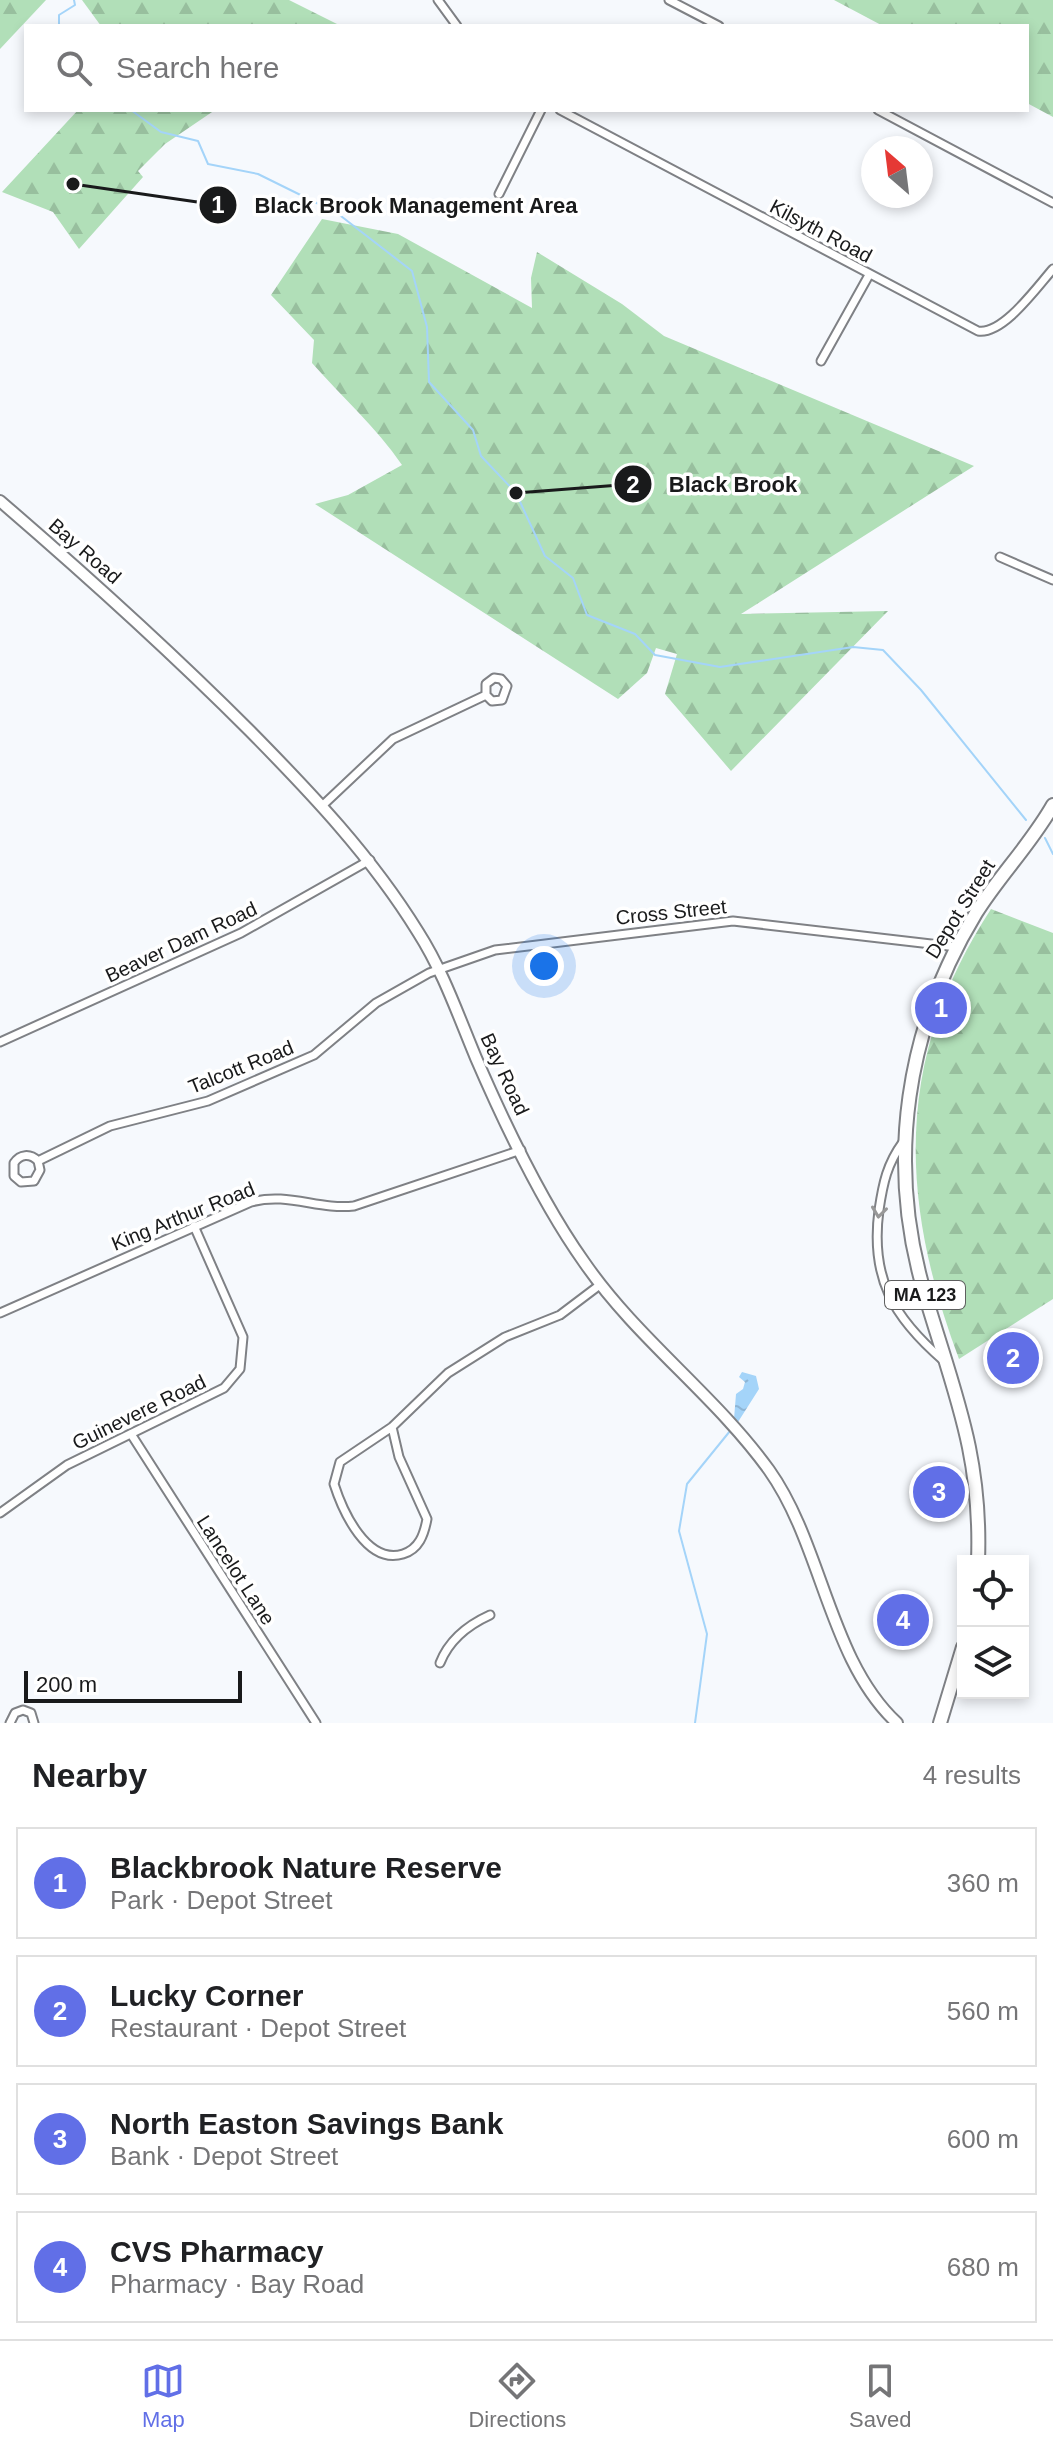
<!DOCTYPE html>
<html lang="en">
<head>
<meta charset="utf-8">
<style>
  :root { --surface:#fff; --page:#f2f2f2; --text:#202124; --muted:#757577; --line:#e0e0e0; --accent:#616fe7 }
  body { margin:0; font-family:Arial,sans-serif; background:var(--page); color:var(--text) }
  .controls { position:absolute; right:24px; bottom:24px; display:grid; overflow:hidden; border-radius:0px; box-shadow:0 4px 12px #0003 }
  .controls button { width:72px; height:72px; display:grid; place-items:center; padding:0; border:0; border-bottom:2px solid var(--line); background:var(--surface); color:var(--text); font:40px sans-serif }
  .compass { position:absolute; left:861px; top:136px; width:72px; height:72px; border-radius:50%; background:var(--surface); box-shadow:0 4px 12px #0003; rotate:332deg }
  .scale { position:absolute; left:24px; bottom:20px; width:218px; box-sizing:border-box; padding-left:8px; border:4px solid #191a1b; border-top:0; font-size:22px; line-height:28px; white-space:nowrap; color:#191a1b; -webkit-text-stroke:6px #fff; paint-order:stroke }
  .you { position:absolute; left:544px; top:966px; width:28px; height:28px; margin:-20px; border:6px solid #fff; border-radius:50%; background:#1a73e8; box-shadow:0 0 0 12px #1a73e833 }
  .badge { display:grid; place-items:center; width:52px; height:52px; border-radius:50%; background:var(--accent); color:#fff; font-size:26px; font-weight:700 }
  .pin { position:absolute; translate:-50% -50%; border:4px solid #fff; box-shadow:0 2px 8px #0006 }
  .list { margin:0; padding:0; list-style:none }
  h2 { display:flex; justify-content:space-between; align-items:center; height:104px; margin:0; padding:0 32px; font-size:34px }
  h2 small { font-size:26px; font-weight:400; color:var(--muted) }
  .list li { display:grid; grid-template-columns:52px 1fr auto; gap:24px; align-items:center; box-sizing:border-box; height:112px; margin:0 16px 16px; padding:0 16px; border:2px solid var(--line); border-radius:0px }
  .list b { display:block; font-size:30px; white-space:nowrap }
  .list p { margin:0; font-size:26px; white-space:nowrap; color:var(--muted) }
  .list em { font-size:26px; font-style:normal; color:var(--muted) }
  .icon { flex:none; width:44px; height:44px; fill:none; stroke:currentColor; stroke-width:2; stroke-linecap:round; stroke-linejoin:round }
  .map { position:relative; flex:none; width:1053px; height:1723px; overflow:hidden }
  .search { position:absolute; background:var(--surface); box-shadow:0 4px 12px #0003; left:24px; right:24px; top:24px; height:88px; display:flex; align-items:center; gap:20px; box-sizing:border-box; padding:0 28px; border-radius:0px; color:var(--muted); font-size:30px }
  .sheet { height:616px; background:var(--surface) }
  nav { display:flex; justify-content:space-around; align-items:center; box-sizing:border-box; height:112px; border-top:2px solid var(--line); background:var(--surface); font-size:22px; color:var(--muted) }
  nav a { display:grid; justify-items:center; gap:4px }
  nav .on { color:var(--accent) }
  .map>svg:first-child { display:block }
  .forest { fill:url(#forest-firs) }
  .water { fill:url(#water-ripples) }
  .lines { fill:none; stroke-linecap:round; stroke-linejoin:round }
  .stream { stroke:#a4d4f9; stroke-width:2 }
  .street-casing { stroke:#7f8185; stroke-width:11 }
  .secondary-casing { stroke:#7f8185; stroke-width:14 }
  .highway-casing { stroke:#7f8185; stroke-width:16 }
  .street { stroke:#fff; stroke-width:7 }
  .secondary { stroke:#fff; stroke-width:10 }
  .highway { stroke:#fff; stroke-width:12 }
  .oneway { stroke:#989898 }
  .labels { text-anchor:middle; stroke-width:7; stroke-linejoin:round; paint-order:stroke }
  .shield { fill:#fff; stroke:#5e5f5f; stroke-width:2 }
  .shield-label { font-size:18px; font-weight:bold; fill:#191a1b }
  .street-label { font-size:20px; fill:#191a1b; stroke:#fff }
  .leader { fill:none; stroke:#191a1b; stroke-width:3 }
  .callout-dot { fill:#191a1b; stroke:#fff; stroke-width:3 }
  .mark-label { font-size:24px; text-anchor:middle; font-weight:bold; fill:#fff }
  .callout-label { font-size:22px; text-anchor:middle; font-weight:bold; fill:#191a1b; stroke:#fff; stroke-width:7; stroke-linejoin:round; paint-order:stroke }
</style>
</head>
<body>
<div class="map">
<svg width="1053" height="1723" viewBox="0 0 1053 1723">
  <defs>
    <pattern id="forest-firs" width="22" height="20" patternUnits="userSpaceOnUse" patternTransform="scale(2)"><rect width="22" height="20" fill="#b1dfb8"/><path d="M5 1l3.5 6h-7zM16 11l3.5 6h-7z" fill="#98bf9e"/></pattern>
    <pattern id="water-ripples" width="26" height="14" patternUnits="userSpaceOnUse" patternTransform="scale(2)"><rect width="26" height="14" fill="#a4d4f9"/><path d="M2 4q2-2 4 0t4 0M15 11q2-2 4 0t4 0" fill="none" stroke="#8db5d5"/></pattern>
  </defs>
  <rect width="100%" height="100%" fill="#f6f9fd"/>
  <g class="forest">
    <polygon points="0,0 46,0 0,49"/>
    <polygon points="82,0 289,0 339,25 101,26"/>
    <polygon points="834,0 1053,0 1053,117 1027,103 1027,26 883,26"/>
    <polygon points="78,110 215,110 165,144 138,171 143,177 79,249 53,212 2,192"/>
    <path d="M322 219 398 234 532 308 531 278 537 252 622 304 664 336 974 466 741 614 888 611 731 771 665 694 677 654 656 648 647 673 618 699 315 504 348 495 402 465C376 427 342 397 312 363L314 340 271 295Z"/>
    <path d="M991 909 1053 933V1299L959 1359C899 1199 894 1058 991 909Z"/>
  </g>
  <polygon class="water" points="742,1372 756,1376 759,1389 738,1422 734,1419 736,1394 743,1389 745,1382 739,1377"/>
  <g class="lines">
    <g class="stream">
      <polyline points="59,26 59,15 75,5 74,0"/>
      <polyline points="131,110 161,132 198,141 208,164 258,174 337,213 412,271 427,327 429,382 473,430 481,456 516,493 545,556 573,578 587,615 635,634 655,655 720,667 853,647 883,650 921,690 1026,820"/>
      <polyline points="1045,838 1053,854"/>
      <polyline points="695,1723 707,1634 679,1531 687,1484 730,1431"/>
    </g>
    <defs>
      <g id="street">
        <polyline points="438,0 457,26"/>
        <polyline points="669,0 719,26"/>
        <path d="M560 110 978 331C1003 335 1037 287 1053 269"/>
        <polyline points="878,110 1053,203"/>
        <polyline points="499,194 541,110"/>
        <polyline points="821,361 869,275"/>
        <polyline points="1000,557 1053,580"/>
        <polyline points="322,806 393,739 486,695 492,701 502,700 507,686 501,679 494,678 486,684 486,695"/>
        <polyline points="0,1042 241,933 370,860"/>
        <path d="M903 1142C887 1164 883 1183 879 1210 870 1278 893 1317 944 1361"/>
        <path d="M38 1161 40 1170 34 1181 21 1182 14 1176V1163C20 1154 30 1153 38 1161L110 1126 208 1101 314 1055 376 1003 429 973 495 950 733 921 957 947"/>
        <path d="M0 1313 251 1202C288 1192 318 1210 354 1206L521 1150"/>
        <path d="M392 1427 399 1457 427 1519C424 1535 419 1549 403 1554 367 1565 343 1512 334 1484L340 1462 392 1427 448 1373 505 1337 560 1315 601 1284"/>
        <polyline points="131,1434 316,1723"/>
        <polyline points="0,1513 67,1465 224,1388 240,1369 243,1337 194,1226"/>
        <path d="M440 1663C449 1640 468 1625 490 1615"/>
        <polyline points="10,1723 15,1713 23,1710 31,1713 34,1723"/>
      </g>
      <path id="secondary" d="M0 501C86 575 170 651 250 731 312 794 371 856 418 932 443 971 458 1015 476 1058 505 1125 542 1203 584 1262 637 1339 715 1395 769 1470 823 1546 829 1660 897 1723"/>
      <g id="highway">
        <path d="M978 1561C982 1453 953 1390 924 1291 886 1161 906 1028 976 913 999 876 1031 844 1053 805"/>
        <polyline points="940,1723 963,1647"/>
      </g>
    </defs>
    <use href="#street" class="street-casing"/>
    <use href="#secondary" class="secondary-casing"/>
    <use href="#highway" class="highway-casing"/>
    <use href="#street" class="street"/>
    <use href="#secondary" class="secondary"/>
    <use href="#highway" class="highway"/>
  </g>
  <defs><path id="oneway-chevron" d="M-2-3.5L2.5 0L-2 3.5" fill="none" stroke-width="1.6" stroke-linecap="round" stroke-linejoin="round" transform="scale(2)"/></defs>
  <use class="oneway" href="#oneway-chevron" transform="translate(879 1212) rotate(97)"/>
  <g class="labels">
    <rect class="shield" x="885" y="1281" width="80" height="28" rx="6"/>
    <g class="shield-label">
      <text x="925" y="1301">MA 123</text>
    </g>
    <g class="street-label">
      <text transform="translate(821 231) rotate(28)" y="7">Kilsyth Road</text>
      <text transform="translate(85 551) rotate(41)" y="7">Bay Road</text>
      <text transform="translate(960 909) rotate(-58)" y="7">Depot Street</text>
      <text transform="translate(671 912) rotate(-6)" y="7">Cross Street</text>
      <text transform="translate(181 942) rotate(-25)" y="7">Beaver Dam Road</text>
      <text transform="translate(241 1067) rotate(-22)" y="7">Talcott Road</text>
      <text transform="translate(505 1074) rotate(65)" y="7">Bay Road</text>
      <text transform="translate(183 1216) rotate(-22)" y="7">King Arthur Road</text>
      <text transform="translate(139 1412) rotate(-26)" y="7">Guinevere Road</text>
      <text transform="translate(236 1570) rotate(57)" y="7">Lancelot Lane</text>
    </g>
  </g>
  <path class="leader" d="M73 184L218 205M516 493L633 484"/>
  <g class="callout-dot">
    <circle cx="73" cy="184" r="8"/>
    <circle cx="516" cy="493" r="8"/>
    <circle cx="218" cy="205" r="20"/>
    <circle cx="633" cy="484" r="20"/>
  </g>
  <g class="mark-label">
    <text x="218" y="213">1</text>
    <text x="633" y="493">2</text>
  </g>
  <g class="callout-label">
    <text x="416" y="213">Black Brook Management Area</text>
    <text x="733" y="492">Black Brook</text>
  </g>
</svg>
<div class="controls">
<button><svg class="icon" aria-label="locate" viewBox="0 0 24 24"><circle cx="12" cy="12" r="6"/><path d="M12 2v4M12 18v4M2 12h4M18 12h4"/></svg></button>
<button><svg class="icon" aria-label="layers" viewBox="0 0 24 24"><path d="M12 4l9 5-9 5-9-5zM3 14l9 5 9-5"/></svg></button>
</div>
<svg class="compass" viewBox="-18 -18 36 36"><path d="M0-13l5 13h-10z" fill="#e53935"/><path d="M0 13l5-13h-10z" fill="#757577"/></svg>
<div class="scale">200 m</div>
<div class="you"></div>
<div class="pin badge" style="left:941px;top:1008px">1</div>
<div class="pin badge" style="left:1013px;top:1358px">2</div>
<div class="pin badge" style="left:939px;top:1492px">3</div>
<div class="pin badge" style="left:903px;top:1620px">4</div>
<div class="search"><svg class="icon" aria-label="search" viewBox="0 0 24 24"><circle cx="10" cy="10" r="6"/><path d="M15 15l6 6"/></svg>Search here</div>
</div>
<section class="sheet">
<h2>Nearby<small>4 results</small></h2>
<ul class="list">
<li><span class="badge">1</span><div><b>Blackbrook Nature Reserve</b><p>Park · Depot Street</p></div><em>360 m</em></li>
<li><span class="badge">2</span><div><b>Lucky Corner</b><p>Restaurant · Depot Street</p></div><em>560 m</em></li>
<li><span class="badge">3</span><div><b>North Easton Savings Bank</b><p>Bank · Depot Street</p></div><em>600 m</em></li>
<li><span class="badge">4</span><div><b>CVS Pharmacy</b><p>Pharmacy · Bay Road</p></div><em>680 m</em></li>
</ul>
</section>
<nav>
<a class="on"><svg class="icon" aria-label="map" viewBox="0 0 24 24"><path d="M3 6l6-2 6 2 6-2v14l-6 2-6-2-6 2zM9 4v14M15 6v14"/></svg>Map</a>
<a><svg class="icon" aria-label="directions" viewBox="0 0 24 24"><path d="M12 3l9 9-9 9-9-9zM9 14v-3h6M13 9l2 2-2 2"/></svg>Directions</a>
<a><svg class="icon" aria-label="saved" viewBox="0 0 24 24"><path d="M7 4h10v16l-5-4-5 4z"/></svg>Saved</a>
</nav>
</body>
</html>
